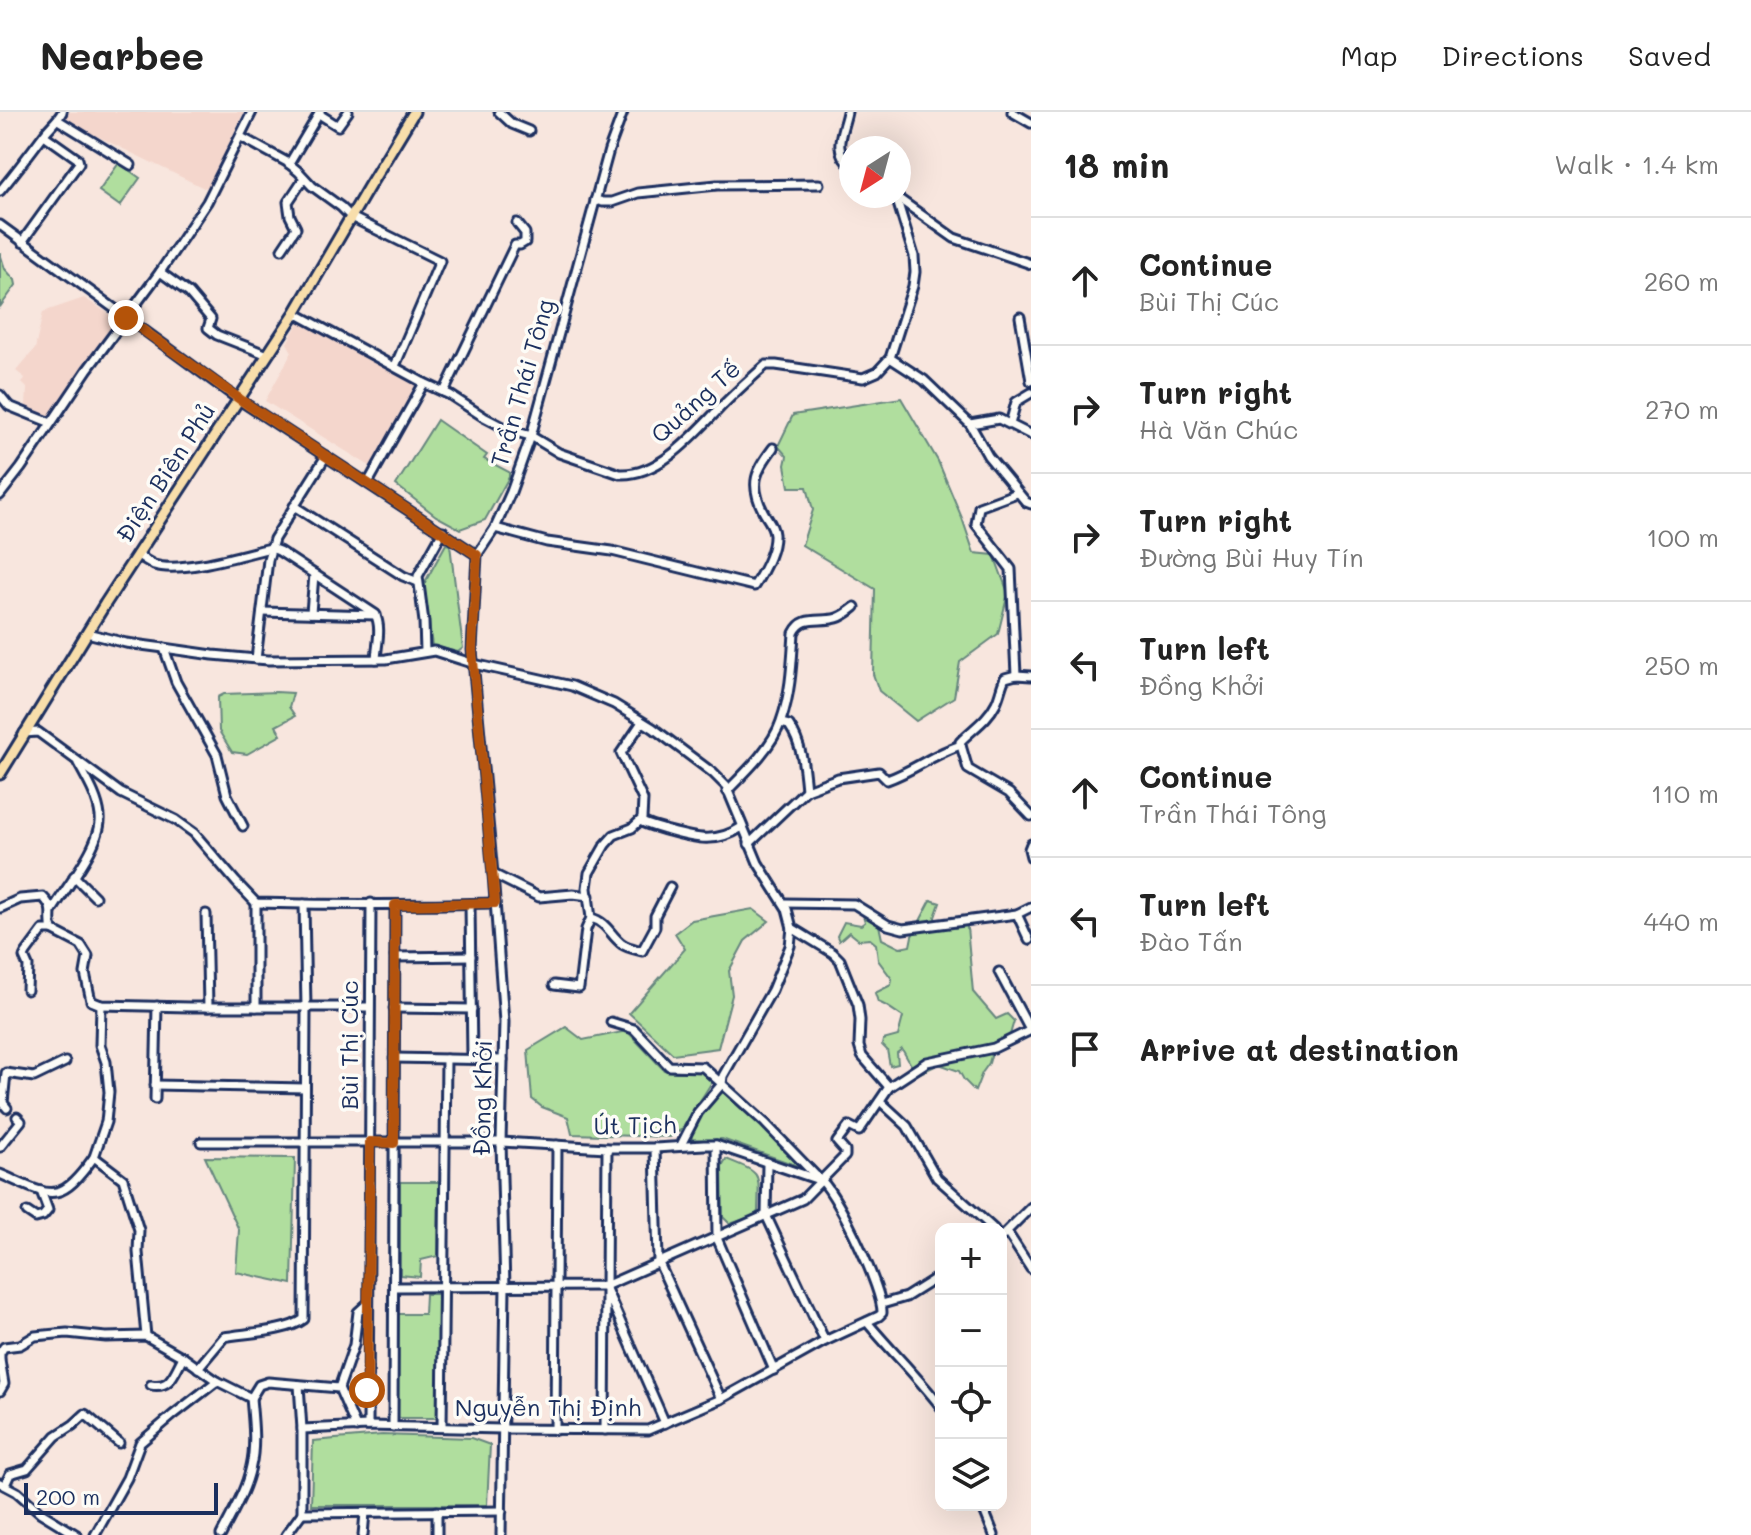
<!DOCTYPE html>
<html lang="en">
<head>
<meta charset="utf-8">
<style>
  :root { --surface:#fff; --page:#f6f6f6; --text:#222; --muted:#767676; --line:#e0e0e0 }
  body { margin:0; font-family:Mali,sans-serif; background:var(--page); color:var(--text) }
  .controls { position:absolute; right:24px; bottom:24px; display:grid; overflow:hidden; border-radius:16px; box-shadow:0 8px 32px #0002 }
  .controls button { width:72px; height:72px; display:grid; place-items:center; padding:0; border:0; border-bottom:2px solid var(--line); background:var(--surface); color:var(--text); font:40px sans-serif }
  .compass { position:absolute; left:839px; top:24px; width:72px; height:72px; border-radius:50%; background:var(--surface); box-shadow:0 8px 32px #0002; rotate:216deg }
  .scale { position:absolute; left:24px; bottom:20px; width:194px; box-sizing:border-box; padding-left:8px; border:4px solid #1b2f5e; border-top:0; font-size:22px; line-height:28px; white-space:nowrap; color:#1b2f5e; -webkit-text-stroke:6px #fdfcf7; paint-order:stroke }
  .stop { position:absolute; width:24px; height:24px; margin:-18px; border:6px solid #b45309; border-radius:50%; background:#fff }
  .stop.end { background:#b45309; border-color:#fff; box-shadow:0 2px 8px #0008 }
  .list { margin:0; padding:0; list-style:none }
  h2 { display:flex; justify-content:space-between; align-items:center; height:104px; margin:0; padding:0 32px; font-size:34px }
  h2 small { font-size:26px; font-weight:400; color:var(--muted) }
  .list li { display:grid; grid-template-columns:52px 1fr auto; gap:24px; align-items:center; box-sizing:border-box; height:128px; padding:0 32px; border-top:2px solid var(--line) }
  .list b { display:block; font-size:30px; white-space:nowrap }
  .list p { margin:0; font-size:26px; white-space:nowrap; color:var(--muted) }
  .list em { font-size:26px; font-style:normal; color:var(--muted) }
  .icon { flex:none; width:44px; height:44px; fill:none; stroke:currentColor; stroke-width:2; stroke-linecap:round; stroke-linejoin:round }
  .map { position:relative; flex:none; width:1031px; height:1423px; overflow:hidden }
  header { display:flex; align-items:center; gap:48px; box-sizing:border-box; height:112px; padding:0 40px; background:var(--surface); border-bottom:2px solid var(--line) }
  header strong { font-size:38px }
  nav { display:flex; gap:44px; margin-inline-start:auto; font-size:28px }
  main { display:flex }
  aside { flex:1; background:var(--surface) }
  .map>svg:first-child { display:block }
  .built { fill:#f4d6cc }
  .green { fill:#b0de9e; stroke:#66867e; stroke-width:2 }
  .lines { fill:none; stroke-linecap:round; stroke-linejoin:round }
  .minor-casing { stroke:#1b2f5e; stroke-width:13 }
  .major-casing { stroke:#1b2f5e; stroke-width:15 }
  .minor { stroke:#fdfcf7; stroke-width:7 }
  .major { stroke:#f8deab; stroke-width:9 }
  .route { stroke:#b45309; stroke-width:10 }
  .labels { text-anchor:middle; stroke-width:7; stroke-linejoin:round; paint-order:stroke }
  .street-label { font-size:24px; fill:#1b2f5e; stroke:#fdfcf7 }
</style>
</head>
<body>
<header>
<strong>Nearbee</strong>
<nav><a>Map</a><a>Directions</a><a>Saved</a></nav>
</header>
<main>
<div class="map">
<svg width="1031" height="1423" viewBox="0 0 1031 1423">
  <rect width="100%" height="100%" fill="#f8e6de"/>
  <filter id="ink" filterUnits="userSpaceOnUse"><feTurbulence type="fractalNoise" baseFrequency=".0125" numOctaves="2"/><feDisplacementMap in="SourceGraphic" scale="16" xChannelSelector="R" yChannelSelector="G"/><feConvolveMatrix kernelMatrix="1 2 1 2 8 2 1 2 1" color-interpolation-filters="sRGB"/></filter>
  <g filter="url(#ink)">
    <g class="built">
      <polygon points="69,0 244,0 209,74 204,76 68,10 66,5"/>
      <polygon points="84,186 111,203 112,217 49,304 26,294 27,276 22,271 25,266 16,259 35,237 43,200"/>
      <polygon points="300,208 420,272 373,356 265,289 292,240 287,231"/>
    </g>
    <g class="green">
      <polygon points="119,51 140,66 120,94 99,79"/>
      <polygon points="0,141 5,157 15,168 16,173 0,195"/>
      <polygon points="901,286 938,349 962,406 974,441 994,443 1008,481 998,522 960,550 954,585 916,609 879,579 873,562 875,477 802,433 813,398 807,375 789,375 785,353 787,344 778,334 793,303"/>
      <polygon points="437,308 487,343 484,347 509,360 509,365 485,408 460,417 436,404 396,373"/>
      <polygon points="446,432 450,433 463,536 458,540 432,534 424,472"/>
      <polygon points="276,580 293,581 289,595 295,604 276,614 281,623 247,642 232,640 219,619 218,585 224,582"/>
      <path d="M931 788 940 791 935 805 936 812 964 806 967 815 973 880 996 907 1007 902 1014 909 1009 926 987 935 992 940 989 951 982 961 975 979 964 968 959 959 939 952 916 963 891 980 889 975 911 953 902 937 897 941 898 952 890 954 887 938 882 933 883 928 898 924 903 905C895 900 887 893 878 890L875 881 891 873 892 867 878 848 876 832 870 827 859 828 849 820 839 829 837 824 844 810 861 813 865 810 862 800 870 795 877 804 882 827 900 836 910 834 912 824Z"/>
      <polygon points="753,797 769,809 745,829 729,859 732,883 718,936 673,942 629,901 685,837 675,821 692,808"/>
      <polygon points="566,915 583,928 627,919 664,958 676,960 700,959 712,970 682,1017 670,1025 572,1022 568,1005 542,995 532,987 528,938"/>
      <polygon points="727,980 764,1014 801,1055 722,1027 706,1028 692,1027 690,1019 717,981"/>
      <polygon points="205,1045 295,1046 292,1172 236,1160 239,1118"/>
      <path d="M726 1047C763 1062 759 1059 758 1099L756 1103 730 1112 723 1105 722 1054Z"/>
      <polygon points="400,1070 439,1070 438,1144 421,1148 420,1165 400,1163"/>
      <polygon points="425,1182 438,1182 438,1306 397,1306 396,1202 424,1202"/>
      <polygon points="382,1323 471,1326 490,1333 487,1393 311,1393 313,1329"/>
    </g>
    <g class="lines">
      <defs>
        <g id="minor">
          <polyline points="499,0 512,12 529,19"/>
          <path d="M847 0C843 20 831 38 851 54"/>
          <polyline points="1012,0 1031,11"/>
          <polyline points="319,2 338,14 348,0"/>
          <polyline points="58,8 131,53"/>
          <polyline points="241,25 287,50 299,60 312,74 341,95 351,105 440,149 395,254"/>
          <polyline points="289,52 320,0"/>
          <path d="M0 79C16 60 30 41 45 21 51 13 58 8 62 0"/>
          <polyline points="895,84 954,126 1031,152"/>
          <polyline points="595,88 603,90 612,90 638,81 717,73 819,72"/>
          <polyline points="0,113 238,287 477,443"/>
          <polyline points="22,130 79,51 78,47 44,23"/>
          <polyline points="282,137 296,116 290,104 288,90 304,66"/>
          <polyline points="160,160 189,181 211,207 208,216 217,223 268,243"/>
          <path d="M295 201 424 271 450 283 484 305 509 318 531 324 559 341 620 362C658 364 692 325 716 300 732 283 749 268 766 253H776L863 266 877 260 890 246 913 174 915 160 914 144 896 85"/>
          <polyline points="1020,205 1031,269"/>
          <polyline points="890,246 924,268 970,312 988,344 1026,390 1031,392"/>
          <polyline points="444,280 514,135 515,133 520,133 525,130 525,121 517,111"/>
          <polyline points="0,283 9,294 51,311"/>
          <polyline points="970,312 999,307 1031,323"/>
          <polyline points="1010,312 1016,290 1031,281"/>
          <polyline points="368,371 424,271"/>
          <polyline points="0,383 21,356 87,258 160,160 207,90 252,0"/>
          <polyline points="294,394 403,464 418,470"/>
          <path d="M495 416 547 430 612 439 754 474C763 460 775 438 774 422 773 412 767 407 763 399 749 371 756 359 773 336"/>
          <path d="M137 442C142 446 148 450 154 453 179 461 235 445 262 438L271 436 279 439 375 502C382 515 377 532 376 547"/>
          <polyline points="262,500 376,503"/>
          <polyline points="311,501 314,462"/>
          <polyline points="87,521 126,531 164,536 213,543 268,548 386,547 434,539 478,553 572,574 614,592 653,616 713,661 726,674 758,751 787,797 792,816 790,834 772,878 723,964 722,972 765,1011 820,1068"/>
          <polyline points="164,536 176,570 217,643 227,683 243,714"/>
          <polyline points="425,539 424,510 418,464 443,419"/>
          <polyline points="256,547 268,448 274,427 326,344"/>
          <polyline points="1016,563 1011,457 976,412 979,395 1017,381"/>
          <path d="M1031 564 1016 563 1005 566C1001 574 1000 583 996 591 987 609 972 617 960 630L968 657 1009 681 1031 704"/>
          <path d="M781 611 789 613C802 632 804 655 806 678"/>
          <path d="M24 621 38 620 121 681 176 708 194 721 236 770 256 791C336 793 416 793 495 791"/>
          <path d="M727 679C746 660 773 634 781 609 791 581 792 550 794 521 803 502 820 511 837 506 844 504 850 499 855 495"/>
          <path d="M640 709C649 714 656 715 665 718 694 726 715 733 742 715"/>
          <path d="M749 732 806 678 838 666 879 660 887 668C913 659 935 641 961 633"/>
          <polyline points="1031,732 1029,737 1031,745"/>
          <polyline points="493,762 539,785 573,782 589,784"/>
          <polyline points="74,764 95,785"/>
          <polyline points="784,791 854,792 888,813 903,817 1017,802 1031,795"/>
          <polyline points="470,792 472,947"/>
          <path d="M0 796 20 787 43 785C56 798 48 804 52 818L81 833 88 844 85 861 91 889 101 893 189 895H369"/>
          <path d="M52 799C66 775 103 731 100 704 98 685 87 668 78 651"/>
          <polyline points="206,802 208,895"/>
          <polyline points="1017,802 1029,828"/>
          <path d="M591 806C607 810 610 823 622 832 628 836 635 837 642 839L655 815V804L670 775"/>
          <polyline points="792,816 833,841 840,848 858,893 860,908 859,934 862,944 889,975"/>
          <polyline points="395,845 471,844"/>
          <polyline points="999,860 1030,918"/>
          <polyline points="554,873 579,876 586,817 591,806 587,776 589,761 605,733 614,723 632,716 642,707 643,688 621,641 642,610"/>
          <polyline points="27,878 28,854 24,845 26,841 43,818 52,818"/>
          <polyline points="256,895 256,791"/>
          <polyline points="394,896 472,897"/>
          <polyline points="611,910 634,917 669,954 703,955 722,972 698,1000 681,1033"/>
          <polyline points="394,946 503,948"/>
          <polyline points="155,973 305,976"/>
          <polyline points="155,987 157,894"/>
          <polyline points="880,989 907,1014 937,1066 994,1117"/>
          <polyline points="7,996 3,991 6,961 34,965 65,950"/>
          <path d="M201 1030H501L607 1036H655L704 1033H716L822 1069C839 1086 883 1178 882 1201L879 1204 825 1229 721 1287 648 1318 502 1317 368 1314 302 1317"/>
          <polyline points="716,1033 717,1126 774,1258"/>
          <polyline points="0,1035 21,1009 17,1005"/>
          <polyline points="655,1036 658,1149 721,1287"/>
          <polyline points="94,1045 106,1010 109,980 106,950 100,933 101,893"/>
          <polyline points="767,1052 766,1103 825,1229"/>
          <path d="M0 1062C51 1084 58 1095 94 1045L123 1067 139 1118 138 1140 146 1224"/>
          <polyline points="27,1100 36,1106 43,1104 48,1098 41,1079"/>
          <polyline points="1007,1120 1031,1157"/>
          <polyline points="1001,1125 1031,1095"/>
          <polyline points="394,1175 605,1174 803,1087 845,1044 845,1039 837,1030 849,1014 859,1019 889,975 927,950 994,936 1031,918"/>
          <polyline points="606,1177 665,1311"/>
          <polyline points="882,1192 906,1185 941,1163"/>
          <path d="M867 1210C891 1239 918 1265 941 1295"/>
          <polyline points="0,1247 0,1241 4,1235 20,1233 35,1224 67,1221 106,1225 146,1224 183,1245 217,1269 251,1286 259,1273 268,1270 339,1276 356,1315"/>
          <polyline points="0,1248 4,1272 0,1279"/>
          <path d="M198 1256 224 1225C245 1221 287 1220 304 1207L306 896 304 792"/>
          <path d="M151 1273C171 1277 174 1261 183 1245"/>
          <polyline points="339,1276 354,1233 358,1200 368,1191"/>
          <polyline points="368,1314 371,791"/>
          <polyline points="393,1315 395,793"/>
          <polyline points="442,1315 446,947"/>
          <polyline points="555,1318 557,1033"/>
          <polyline points="605,1318 607,1036"/>
          <polyline points="0,1371 17,1380 41,1401 77,1423"/>
          <polyline points="5,1373 10,1362 27,1357 56,1324 73,1313 85,1302 119,1331"/>
          <polyline points="982,1393 994,1423"/>
          <polyline points="437,1399 437,1423"/>
          <polyline points="302,1401 502,1399"/>
          <polyline points="95,1423 127,1366 140,1331 173,1303 217,1269"/>
          <path d="M221 1423C232 1401 246 1379 251 1354 256 1333 253 1308 251 1286"/>
          <polyline points="286,1423 302,1401 302,1317 299,1273"/>
          <polyline points="363,1423 365,1401"/>
          <polyline points="501,1423 505,1175 501,1030 504,910 493,762 472,538 477,443 495,416 511,380 531,324 609,38 623,0"/>
        </g>
        <polyline id="major" points="0,662 105,492 295,201 368,76 414,0"/>
      </defs>
      <use href="#minor" class="minor-casing"/>
      <use href="#major" class="major-casing"/>
      <use href="#minor" class="minor"/>
      <use href="#major" class="major"/>
    </g>
  </g>
  <g class="lines" filter="url(#ink)">
    <polyline class="route" points="126,206 248,293 477,443 472,538 495,791 395,793 394,1031 370,1030 367,1278"/>
  </g>
  <g class="labels">
    <g class="street-label">
      <text transform="translate(523 271) rotate(-74)" y="8">Trần Thái Tông</text>
      <text transform="translate(696 290) rotate(-42)" y="8">Quảng Tế</text>
      <text transform="translate(166 361) rotate(-57)" y="8">Điện Biên Phủ</text>
      <text transform="translate(350 933) rotate(-90)" y="8">Bùi Thị Cúc</text>
      <text transform="translate(483 986) rotate(-89)" y="8">Đồng Khởi</text>
      <text transform="translate(635 1014) rotate(-1)" y="8">Út Tịch</text>
      <text x="548" y="1304">Nguyễn Thị Định</text>
    </g>
  </g>
</svg>
<div class="controls">
<button>+</button>
<button>−</button>
<button><svg class="icon" aria-label="locate" viewBox="0 0 24 24"><circle cx="12" cy="12" r="6"/><path d="M12 2v4M12 18v4M2 12h4M18 12h4"/></svg></button>
<button><svg class="icon" aria-label="layers" viewBox="0 0 24 24"><path d="M12 4l9 5-9 5-9-5zM3 14l9 5 9-5"/></svg></button>
</div>
<svg class="compass" viewBox="-18 -18 36 36"><path d="M0-13l5 13h-10z" fill="#e53935"/><path d="M0 13l5-13h-10z" fill="#767676"/></svg>
<div class="scale">200 m</div>
<div class="stop" style="left:367px;top:1278px"></div>
<div class="stop end" style="left:126px;top:206px"></div>
</div>
<aside>
<h2>18 min<small>Walk · 1.4 km</small></h2>
<ul class="list">
<li><svg class="icon" aria-label="ahead" viewBox="0 0 24 24"><path d="M12 20V5M6 11l6-6 6 6"/></svg><div><b>Continue</b><p>Bùi Thị Cúc</p></div><em>260 m</em></li>
<li><svg class="icon" aria-label="right" viewBox="0 0 24 24"><path d="M7 20v-9h11M14 6l5 5-5 5"/></svg><div><b>Turn right</b><p>Hà Văn Chúc</p></div><em>270 m</em></li>
<li><svg class="icon" aria-label="right" viewBox="0 0 24 24"><path d="M7 20v-9h11M14 6l5 5-5 5"/></svg><div><b>Turn right</b><p>Đường Bùi Huy Tín</p></div><em>100 m</em></li>
<li><svg class="icon" aria-label="left" viewBox="0 0 24 24"><path d="M17 20v-9H6M10 6l-5 5 5 5"/></svg><div><b>Turn left</b><p>Đồng Khởi</p></div><em>250 m</em></li>
<li><svg class="icon" aria-label="ahead" viewBox="0 0 24 24"><path d="M12 20V5M6 11l6-6 6 6"/></svg><div><b>Continue</b><p>Trần Thái Tông</p></div><em>110 m</em></li>
<li><svg class="icon" aria-label="left" viewBox="0 0 24 24"><path d="M17 20v-9H6M10 6l-5 5 5 5"/></svg><div><b>Turn left</b><p>Đào Tấn</p></div><em>440 m</em></li>
<li><svg class="icon" aria-label="arrive" viewBox="0 0 24 24"><path d="M6 21V4h12l-3 4 3 4H6"/></svg><div><b>Arrive at destination</b></div></li>
</ul>
</aside>
</main>
</body>
</html>
